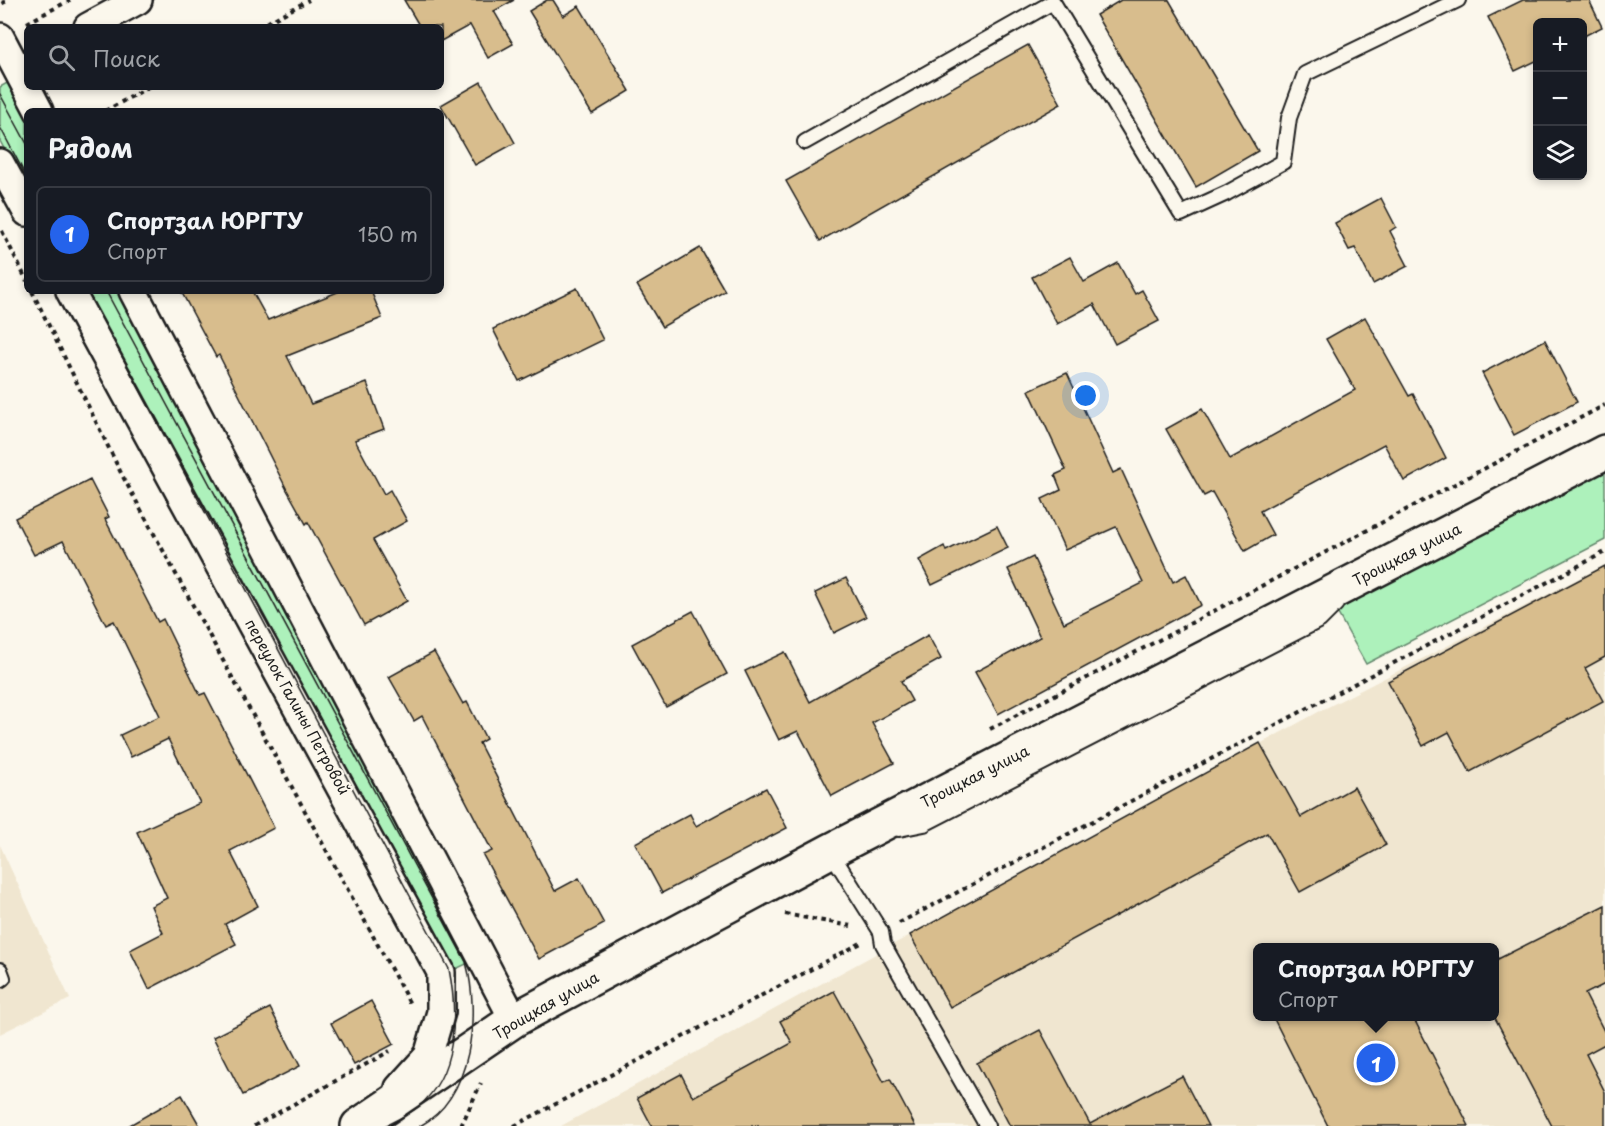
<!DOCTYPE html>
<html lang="ru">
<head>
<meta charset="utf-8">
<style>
  :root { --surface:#171b24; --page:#242831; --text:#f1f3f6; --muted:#9ea1a6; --line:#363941; --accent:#2563eb }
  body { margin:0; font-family:"Playpen Sans",sans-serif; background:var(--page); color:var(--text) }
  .controls { position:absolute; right:18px; top:18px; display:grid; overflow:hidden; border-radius:9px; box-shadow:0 3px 9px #0003 }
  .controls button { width:54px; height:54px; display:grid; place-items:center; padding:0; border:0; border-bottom:2px solid var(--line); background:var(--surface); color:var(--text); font:30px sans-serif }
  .you { position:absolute; left:1086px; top:396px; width:21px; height:21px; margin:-15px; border:4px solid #fff; border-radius:50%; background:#1a73e8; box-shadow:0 0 0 9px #1a73e833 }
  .badge { display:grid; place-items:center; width:39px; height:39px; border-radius:50%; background:var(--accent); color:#fff; font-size:20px; font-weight:700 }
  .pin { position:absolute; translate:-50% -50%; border:3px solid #fff; box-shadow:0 2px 6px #0006 }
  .popup { position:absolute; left:1253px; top:943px; width:246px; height:78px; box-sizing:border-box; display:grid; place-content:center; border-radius:9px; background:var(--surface); filter:drop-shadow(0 2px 4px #0005); font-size:20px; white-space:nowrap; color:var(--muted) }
  .popup b { font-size:22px; color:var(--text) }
  .popup::after { content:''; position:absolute; left:50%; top:100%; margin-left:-12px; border:12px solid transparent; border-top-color:var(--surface) }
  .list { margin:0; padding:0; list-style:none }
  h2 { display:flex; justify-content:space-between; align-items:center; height:78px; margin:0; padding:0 24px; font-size:26px }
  h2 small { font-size:20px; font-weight:400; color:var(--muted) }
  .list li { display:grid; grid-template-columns:39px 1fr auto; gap:18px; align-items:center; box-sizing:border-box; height:96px; margin:0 12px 12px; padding:0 12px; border:2px solid var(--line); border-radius:9px }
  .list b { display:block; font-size:22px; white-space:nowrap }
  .list p { margin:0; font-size:20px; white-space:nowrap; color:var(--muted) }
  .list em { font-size:20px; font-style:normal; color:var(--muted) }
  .icon { flex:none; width:33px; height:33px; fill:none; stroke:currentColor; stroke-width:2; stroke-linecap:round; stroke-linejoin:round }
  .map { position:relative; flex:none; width:1605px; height:1126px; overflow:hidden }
  .search { position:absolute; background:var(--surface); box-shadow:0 3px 9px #0003; left:24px; top:24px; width:420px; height:66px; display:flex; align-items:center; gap:15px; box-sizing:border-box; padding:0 21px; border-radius:9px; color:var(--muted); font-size:22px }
  .panel { position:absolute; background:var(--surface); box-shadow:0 3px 9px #0003; left:24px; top:108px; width:420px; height:186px; border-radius:9px }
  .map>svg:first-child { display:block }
  .built { fill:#f0e6d0; fill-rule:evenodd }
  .green { fill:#adf1bb; stroke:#64866c; stroke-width:1.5 }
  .building { fill:#d8bd8d; stroke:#1c1c1c; stroke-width:1.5 }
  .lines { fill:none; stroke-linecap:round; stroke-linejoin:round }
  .service-casing { stroke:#1c1c1c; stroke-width:18 }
  .minor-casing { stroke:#1c1c1c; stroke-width:32 }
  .tertiary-casing { stroke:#1c1c1c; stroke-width:38 }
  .path { stroke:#1c1c1c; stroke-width:4; stroke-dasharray:4.5 4.5; stroke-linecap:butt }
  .service { stroke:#fbf7ec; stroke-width:14 }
  .minor { stroke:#fbf7ec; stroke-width:27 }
  .tertiary { stroke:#fbf7ec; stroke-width:33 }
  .tram { stroke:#1c1c1c; stroke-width:1.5 }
  .labels { text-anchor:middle; stroke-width:5; stroke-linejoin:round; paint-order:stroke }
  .street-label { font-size:15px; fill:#1c1c1c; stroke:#fbf7ec }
</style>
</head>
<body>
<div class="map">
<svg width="1605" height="1126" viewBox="0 0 1605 1126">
  <rect width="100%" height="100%" fill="#fbf7ec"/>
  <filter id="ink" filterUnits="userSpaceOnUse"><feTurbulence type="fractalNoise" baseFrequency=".0167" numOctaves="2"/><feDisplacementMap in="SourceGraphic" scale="12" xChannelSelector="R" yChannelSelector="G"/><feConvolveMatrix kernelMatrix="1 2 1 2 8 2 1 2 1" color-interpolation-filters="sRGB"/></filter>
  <g filter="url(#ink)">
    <g class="built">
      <path d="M1605 565V1126H561L1322 710ZM1258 948H1494V1016H1258Z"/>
      <polygon points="0,845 70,999 0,1034"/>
    </g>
    <g class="green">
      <polygon points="9,82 27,116 27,191 0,141 0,87"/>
      <polygon points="81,291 119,291 473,961 447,973"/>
      <polygon points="1605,461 1605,540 1366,664 1337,612 1361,585"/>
    </g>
    <g class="building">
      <polygon points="404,0 514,0 494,11 513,44 488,58 470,25 441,41 441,27 420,27"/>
      <polygon points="547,0 553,0 563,16 579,6 630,91 592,114 529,11"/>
      <polygon points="1121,0 1169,0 1258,151 1196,187 1096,15"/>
      <polygon points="1523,0 1589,0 1602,27 1582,37 1582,22 1538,22 1538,60 1515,71 1488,17"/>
      <polygon points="1028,45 1061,104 820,241 786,181"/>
      <polygon points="481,82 515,143 475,165 441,105"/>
      <polygon points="1381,198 1396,227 1390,231 1408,266 1373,284 1355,248 1349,250 1335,223"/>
      <polygon points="700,248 725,291 662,327 637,285"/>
      <polygon points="1070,257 1084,282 1118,263 1135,294 1142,290 1159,321 1115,344 1094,304 1057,324 1032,277"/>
      <polygon points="577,288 603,340 519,381 493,329"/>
      <polygon points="181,291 252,291 268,320 340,291 371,291 382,318 287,356 311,404 367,383 384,429 355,440 384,494 390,490 407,521 373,540 407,601 364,625 308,522 306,524 287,490 219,355 216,357"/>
      <polygon points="1365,317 1409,396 1413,394 1446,458 1404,481 1384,444 1260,511 1273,535 1245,551 1212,492 1204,496 1166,429 1202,409 1230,459 1355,390 1326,339"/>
      <polygon points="1545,340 1577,402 1514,435 1482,373"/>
      <polygon points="1067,373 1113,473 1121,469 1173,582 1186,575 1201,605 998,714 975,672 1040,637 1008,569 1033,557 1064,623 1143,583 1116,527 1065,550 1042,499 1061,490 1055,475 1066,470 1029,390"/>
      <polygon points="90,480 109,517 105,519 158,622 163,619 200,695 205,693 274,828 230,851 258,906 225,924 236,944 149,989 130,950 163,933 151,906 167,898 137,832 200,803 168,739 131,757 120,735 160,716 114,621 106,625 63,541 34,555 15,518"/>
      <polygon points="997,526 1008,548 932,585 919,560 944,546 946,551"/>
      <polygon points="1605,566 1605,657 1585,668 1603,701 1470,772 1449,732 1423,746 1388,681"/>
      <polygon points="846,578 866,617 834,633 815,593"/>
      <polygon points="693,611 727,674 666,707 632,644"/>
      <polygon points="928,635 941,659 901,681 912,701 872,723 894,763 832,796 798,731 779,740 745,671 785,652 810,702"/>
      <polygon points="434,652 463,704 467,702 486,739 479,743 555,891 579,878 604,924 539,959 483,855 492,851 422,716 414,721 389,677"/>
      <polygon points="1260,743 1301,817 1354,787 1386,845 1300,892 1267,833 950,1007 910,935"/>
      <polygon points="766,788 787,828 662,893 635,843 690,814 696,826"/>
      <polygon points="1605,905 1605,984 1585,994 1605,1033 1605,1044 1586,1054 1605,1092 1605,1126 1552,1126 1494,1016 1494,961"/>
      <polygon points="834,991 884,1082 890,1079 915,1126 652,1126 637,1098 681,1074 693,1097 792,1043 780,1021"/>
      <polygon points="371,1001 394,1044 354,1065 331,1023"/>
      <polygon points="270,1008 300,1066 243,1095 213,1037"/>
      <polygon points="1273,1017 1413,1017 1469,1126 1328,1126"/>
      <polygon points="1040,1030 1090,1124 1182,1076 1208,1126 1010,1126 977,1063"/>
      <polygon points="182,1095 200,1126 128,1126"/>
    </g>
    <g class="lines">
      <defs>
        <g id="service">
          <polyline points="805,142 1053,2 1181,214 1227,193 1283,162 1289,118 1305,74 1458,0"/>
          <polyline points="899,829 924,824 1320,620 1336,604"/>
          <polyline points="830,851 881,932 883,944 987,1126"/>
          <polyline points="0,970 3,978 0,980"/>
        </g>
        <g id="minor">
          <polyline points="88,27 138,0"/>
          <polyline points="0,37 39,111"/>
          <polyline points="0,163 27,212"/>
          <polyline points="70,291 441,972 441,1012 428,1056 399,1088"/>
          <polyline points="133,291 514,1020"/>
        </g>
        <polyline id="tertiary" points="358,1126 514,1020 830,851 1605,452"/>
      </defs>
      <use href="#service" class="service-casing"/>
      <use href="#minor" class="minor-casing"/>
      <use href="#tertiary" class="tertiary-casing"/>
      <g class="path">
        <polyline points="3,0 7,8"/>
        <polyline points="27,23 70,0"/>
        <polyline points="259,27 309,0"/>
        <polyline points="105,111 149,87"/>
        <polyline points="2,231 27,281"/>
        <polyline points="32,291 122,475 410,1004"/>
        <polyline points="990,729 1605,405"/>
        <polyline points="785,914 851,926"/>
        <polyline points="899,923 1605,552"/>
        <polyline points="254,1126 390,1051"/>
        <polyline points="461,1126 481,1083"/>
        <polyline points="514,1126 861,943"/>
      </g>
      <use href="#service" class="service"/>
      <use href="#minor" class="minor"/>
      <use href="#tertiary" class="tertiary"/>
      <g class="tram">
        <polyline points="0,94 27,144"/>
        <polyline points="0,127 27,178"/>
        <path d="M87 291 449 969C458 1015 457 1075 418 1107 408 1115 396 1120 385 1126"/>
        <path d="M106 291 466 962C480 1014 473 1097 420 1126"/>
      </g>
    </g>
  </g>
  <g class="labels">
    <g class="street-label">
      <text transform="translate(1407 555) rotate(-27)" y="5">Троицкая улица</text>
      <text transform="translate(297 707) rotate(61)" y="5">переулок Галины Петровой</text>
      <text transform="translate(975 777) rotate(-27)" y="5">Троицкая улица</text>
      <text transform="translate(546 1006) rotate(-30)" y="5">Троицкая улица</text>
    </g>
  </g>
</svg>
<div class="controls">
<button>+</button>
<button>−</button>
<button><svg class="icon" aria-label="layers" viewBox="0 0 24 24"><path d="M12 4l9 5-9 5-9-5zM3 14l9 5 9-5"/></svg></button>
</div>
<div class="you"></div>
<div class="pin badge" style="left:1376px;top:1063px">1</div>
<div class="popup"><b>Спортзал ЮРГТУ</b>Спорт</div>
<div class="search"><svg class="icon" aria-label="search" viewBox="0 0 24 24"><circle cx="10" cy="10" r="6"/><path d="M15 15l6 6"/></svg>Поиск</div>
<section class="panel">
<h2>Рядом<small></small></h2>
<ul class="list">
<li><span class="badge">1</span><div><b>Спортзал ЮРГТУ</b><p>Спорт</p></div><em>150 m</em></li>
</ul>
</section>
</div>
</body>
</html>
